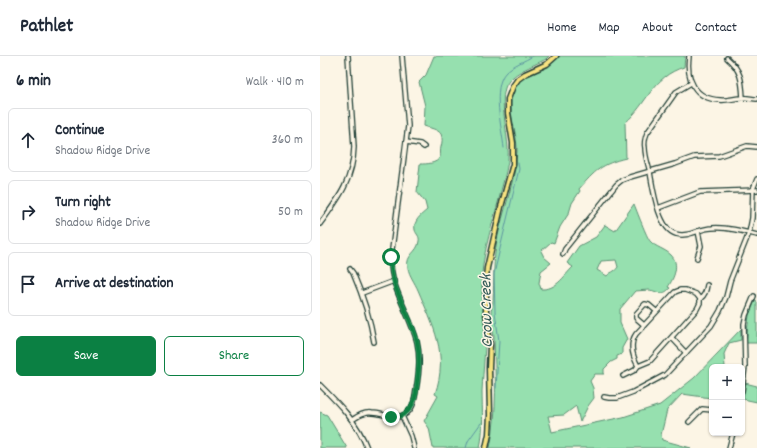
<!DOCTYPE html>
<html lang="en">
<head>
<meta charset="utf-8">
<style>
  :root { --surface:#fff; --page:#f2f2f3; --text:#1f2937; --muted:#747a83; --line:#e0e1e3; --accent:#0b8043 }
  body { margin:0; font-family:Dekko,sans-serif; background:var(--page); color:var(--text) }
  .controls { position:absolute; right:12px; bottom:12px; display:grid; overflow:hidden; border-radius:6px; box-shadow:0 1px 3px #0004 }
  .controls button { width:36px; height:36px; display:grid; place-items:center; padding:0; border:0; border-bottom:1px solid var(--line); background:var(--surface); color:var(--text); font:20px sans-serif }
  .stop { position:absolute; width:12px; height:12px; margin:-9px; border:3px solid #0b8043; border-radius:50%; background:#fff }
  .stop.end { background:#0b8043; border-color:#fff; box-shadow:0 1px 4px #0008 }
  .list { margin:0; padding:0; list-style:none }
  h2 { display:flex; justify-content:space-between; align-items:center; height:52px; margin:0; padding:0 16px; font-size:17px }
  h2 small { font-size:13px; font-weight:400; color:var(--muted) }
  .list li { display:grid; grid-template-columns:26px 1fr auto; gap:12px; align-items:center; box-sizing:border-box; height:64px; margin:0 8px 8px; padding:0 8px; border:1px solid var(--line); border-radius:6px }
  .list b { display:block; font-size:15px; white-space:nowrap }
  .list p { margin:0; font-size:13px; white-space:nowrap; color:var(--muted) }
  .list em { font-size:13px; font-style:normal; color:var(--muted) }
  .actions { display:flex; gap:8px; padding:12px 16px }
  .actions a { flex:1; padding:9px 0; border:1px solid var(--accent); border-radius:6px; text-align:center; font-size:14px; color:var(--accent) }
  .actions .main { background:var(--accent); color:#fff }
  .icon { flex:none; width:22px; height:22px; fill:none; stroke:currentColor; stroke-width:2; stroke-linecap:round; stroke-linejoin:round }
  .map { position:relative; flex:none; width:437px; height:392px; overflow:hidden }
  header { display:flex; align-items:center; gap:24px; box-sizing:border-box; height:56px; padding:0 20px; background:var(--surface); border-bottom:1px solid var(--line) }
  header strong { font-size:19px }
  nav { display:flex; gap:22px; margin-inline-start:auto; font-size:14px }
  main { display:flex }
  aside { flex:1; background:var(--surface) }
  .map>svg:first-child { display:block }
  .green { fill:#96e0af; stroke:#5a8e72; fill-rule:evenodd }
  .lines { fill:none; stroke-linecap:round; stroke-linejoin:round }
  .stream { stroke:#5e96a1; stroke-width:1 }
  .minor-casing { stroke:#1f3d34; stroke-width:6 }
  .major-casing { stroke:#1f3d34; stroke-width:7 }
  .minor { stroke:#fcf5e5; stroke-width:3.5 }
  .major { stroke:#f7e281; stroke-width:4 }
  .route { stroke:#0b8043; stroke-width:5 }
  .labels { text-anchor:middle; stroke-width:3; stroke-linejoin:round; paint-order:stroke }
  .water-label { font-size:17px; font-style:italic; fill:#345b58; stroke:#fcf5e5 }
</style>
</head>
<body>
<header>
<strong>Pathlet</strong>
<nav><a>Home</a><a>Map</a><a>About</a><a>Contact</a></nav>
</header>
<main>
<aside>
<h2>6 min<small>Walk · 410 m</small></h2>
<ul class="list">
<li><svg class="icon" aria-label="ahead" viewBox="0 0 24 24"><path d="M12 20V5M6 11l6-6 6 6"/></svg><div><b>Continue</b><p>Shadow Ridge Drive</p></div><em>360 m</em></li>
<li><svg class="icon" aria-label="right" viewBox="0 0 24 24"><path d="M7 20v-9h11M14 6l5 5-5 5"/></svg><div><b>Turn right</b><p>Shadow Ridge Drive</p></div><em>50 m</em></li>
<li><svg class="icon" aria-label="arrive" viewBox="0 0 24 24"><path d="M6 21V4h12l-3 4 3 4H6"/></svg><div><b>Arrive at destination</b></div></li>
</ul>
<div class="actions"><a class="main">Save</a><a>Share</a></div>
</aside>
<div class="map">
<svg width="437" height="392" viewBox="0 0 437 392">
  <rect width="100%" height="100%" fill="#fcf5e5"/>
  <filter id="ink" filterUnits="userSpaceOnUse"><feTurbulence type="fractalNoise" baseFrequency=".025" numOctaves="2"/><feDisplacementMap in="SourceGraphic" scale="8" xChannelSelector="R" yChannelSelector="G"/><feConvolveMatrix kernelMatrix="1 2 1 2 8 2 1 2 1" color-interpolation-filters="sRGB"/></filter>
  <g filter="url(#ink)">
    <g class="green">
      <path d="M114 0H229L226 3C213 10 190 17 185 32 179 50 190 83 188 105 186 118 182 130 179 143 173 165 164 194 162 217 161 234 164 251 165 268 166 290 163 313 162 335 162 354 164 373 160 392H113L109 372 104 365 118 340 115 338C129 298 113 270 98 234 95 227 89 219 88 212 85 198 98 197 99 185 100 180 96 178 95 174 93 165 101 159 107 154L105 146 97 136 100 108C106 108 117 108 120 101 121 98 120 94 121 91 122 87 123 82 121 78 118 73 109 72 104 70L105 50 99 26 106 19Z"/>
      <path d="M238 0H365L364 11C332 21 328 47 305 67L306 102C281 108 275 115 259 133L260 135 252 147 249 157 240 171 234 187 231 186 221 195 224 201 231 207 221 215 219 227 221 233C236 234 243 221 253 211L247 207 259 190 276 181 285 169 295 175 314 148C316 153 327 182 330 185 335 191 345 193 351 199 360 208 354 222 348 231L350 232C342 241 338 235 329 234 324 234 320 235 315 235L300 253V267L307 283 302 292V298L297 300V303L291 306 284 313V318H275L270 325 273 332 274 342 268 350 260 366 256 350 244 359 228 360 232 376 303 361 340 349 374 322 421 273V284L409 287 404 298 405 311H392L391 342 362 338 347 354 341 379 342 384 371 392H170C178 355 175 318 174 281 173 273 170 265 171 257 171 253 173 249 173 245 174 225 173 204 177 184 183 155 195 126 197 96 198 74 183 49 196 28 203 17 216 17 226 10 230 7 234 3 238 0ZM296 204 298 211C295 216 290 216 287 220L277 214 281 205Z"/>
      <polygon points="435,245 437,246 437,287 426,287 429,259"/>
      <polygon points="425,327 437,330 437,346 423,343"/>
      <polygon points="0,356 7,359 27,392 0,392"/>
    </g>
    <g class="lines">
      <g class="stream">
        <path d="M184 92C182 73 171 31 186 16 193 9 205 5 213 0"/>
        <polyline points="176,332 179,285 175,256 174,218 199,113 198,107"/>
        <polyline points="146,392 148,385 161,367"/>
      </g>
      <defs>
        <g id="minor">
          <path d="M369 0C366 23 374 43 400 44 407 45 414 42 422 42 427 41 432 43 437 43"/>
          <path d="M407 2C421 14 422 24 423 42"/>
          <path d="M371 27 356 36 327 77C325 82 324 87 325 92 325 100 328 108 330 116 333 132 338 173 356 178 368 182 380 172 392 172 408 171 422 175 437 179"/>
          <polyline points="86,86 100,88 104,91"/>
          <polyline points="338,152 380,136 437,134"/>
          <path d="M0 168C19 142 33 124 34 91L28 0"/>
          <polyline points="243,198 245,193 296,129 302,124 310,121 355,108 374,101 399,100 427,90 437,91"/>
          <polyline points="377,202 381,190 378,175"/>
          <path d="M30 213 33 217C43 240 50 261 54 286"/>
          <polyline points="42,237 74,225"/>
          <path d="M380 243C385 239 386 235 387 229"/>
          <polyline points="324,269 316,262 316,258 325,248 329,249 336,255"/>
          <polyline points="352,282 366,297"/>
          <path d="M303 320 315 314 318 310 330 305 377 253 380 247V243L376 238 365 234H360L355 236 316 278C309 288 312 299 318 310"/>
          <path d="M0 329C19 348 38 367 47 392"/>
          <polyline points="422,335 425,311 424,268 426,259 434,240"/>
          <polyline points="284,341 289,342 297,342 313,336 345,319 391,270 400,255 406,241 410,225 429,177 432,162 433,133 437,123"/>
          <polyline points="82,360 91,380 94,392"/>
          <path d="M32 364C38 360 44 356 52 357 65 357 75 366 87 357 94 351 95 342 96 334 99 318 101 302 97 286 90 257 69 231 71 201L88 70 82 0"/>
          <polyline points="369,366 382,353 392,354"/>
          <polyline points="409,392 413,377"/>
        </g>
        <polyline id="major" points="166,392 169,378 170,359 169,312 170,289 166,257 166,223 167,212 181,151 193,108 193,87 188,57 188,43 193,30 198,23 205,18 227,8 236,0"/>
      </defs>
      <use href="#minor" class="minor-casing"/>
      <use href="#major" class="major-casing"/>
      <use href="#minor" class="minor"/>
      <use href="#major" class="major"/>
    </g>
  </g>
  <g class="lines" filter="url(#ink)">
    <path class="route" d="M71 361C87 362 93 351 96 337 98 319 101 303 97 285 90 257 69 231 71 201"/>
  </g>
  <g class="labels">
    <g class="water-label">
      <text transform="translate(165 255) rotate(-91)" y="6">Crow Creek</text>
    </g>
  </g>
</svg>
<div class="controls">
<button>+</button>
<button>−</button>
</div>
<div class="stop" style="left:71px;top:201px"></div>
<div class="stop end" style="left:71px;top:361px"></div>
</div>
</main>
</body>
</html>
